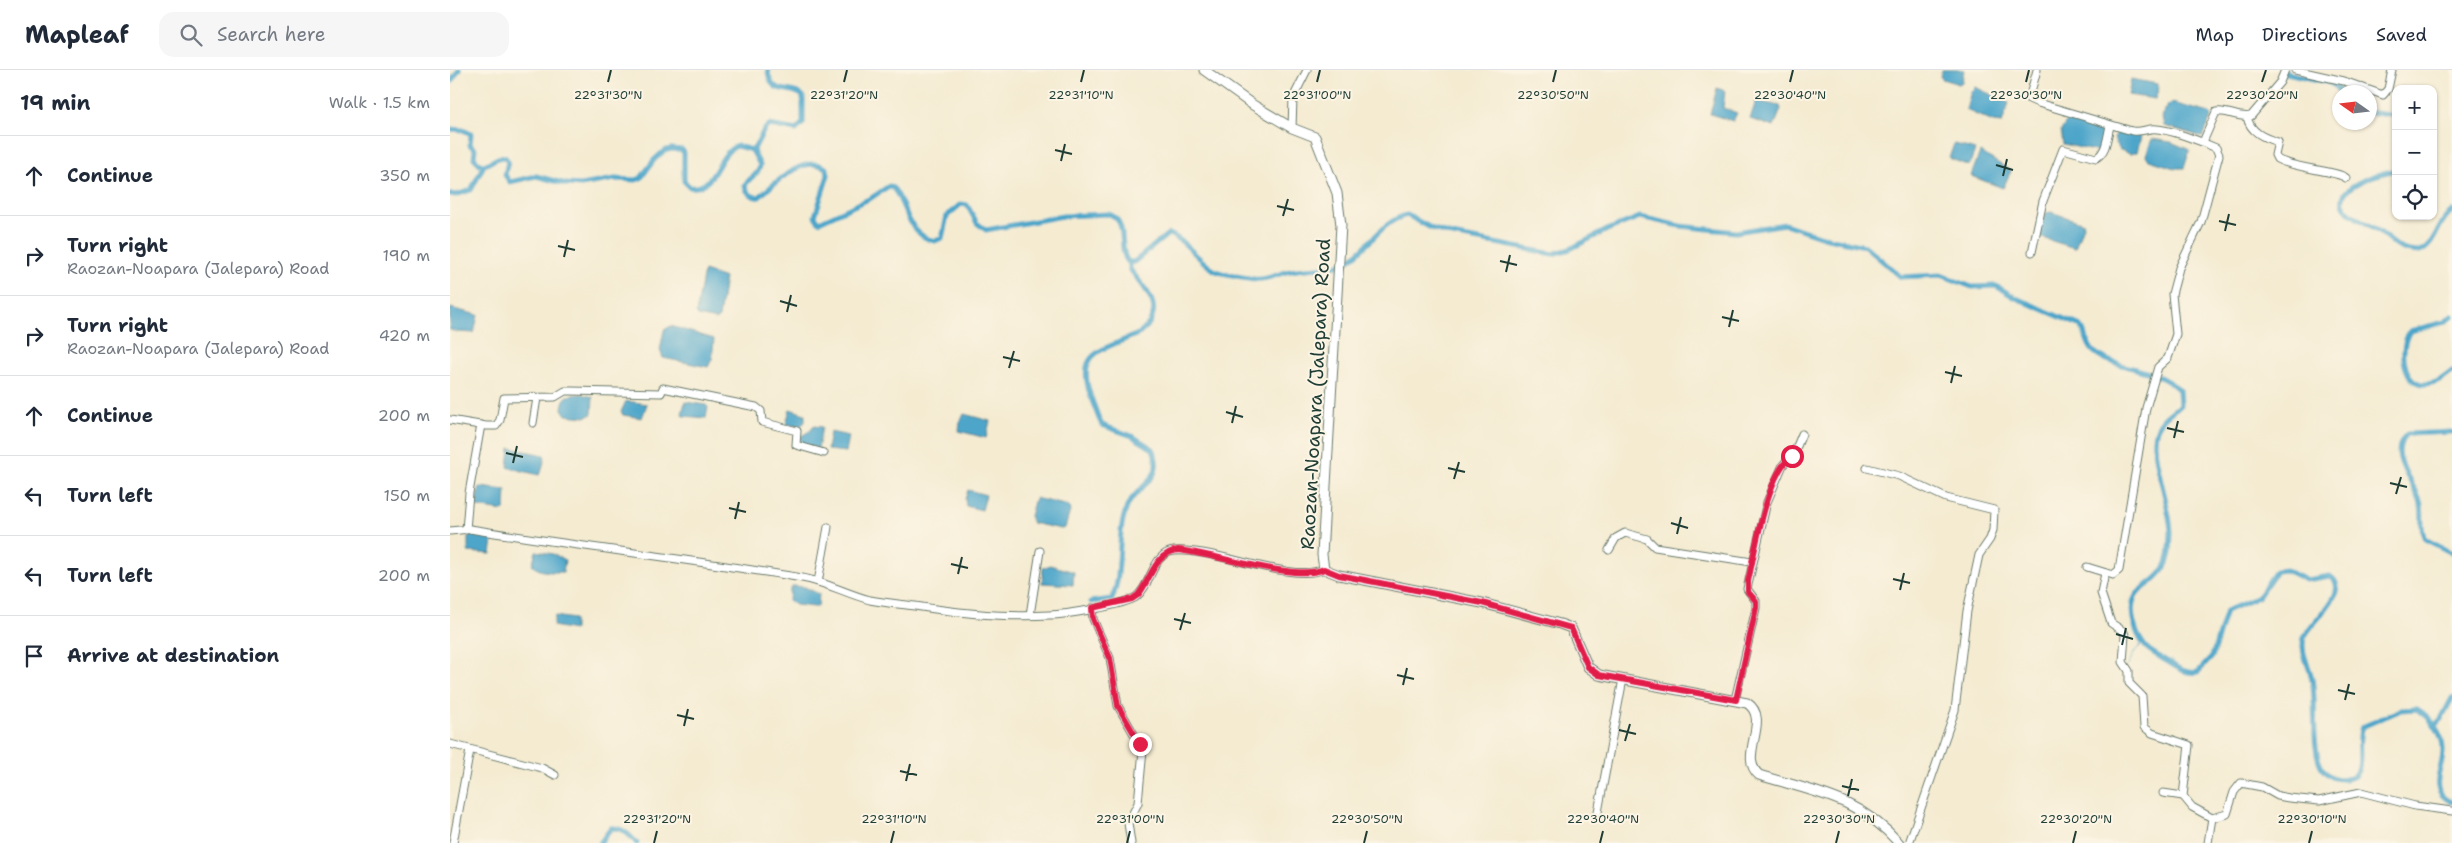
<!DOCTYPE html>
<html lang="en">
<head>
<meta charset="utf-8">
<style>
  :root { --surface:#fff; --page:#f6f6f7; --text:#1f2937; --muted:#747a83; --line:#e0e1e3 }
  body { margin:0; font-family:"Shantell Sans",sans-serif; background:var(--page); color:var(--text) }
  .controls { position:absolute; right:15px; top:15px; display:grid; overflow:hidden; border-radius:10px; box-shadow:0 1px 4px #0004 }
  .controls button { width:45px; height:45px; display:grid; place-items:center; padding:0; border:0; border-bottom:1px solid var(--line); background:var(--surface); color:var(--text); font:25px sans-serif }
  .compass { position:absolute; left:1882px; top:15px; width:45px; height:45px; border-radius:50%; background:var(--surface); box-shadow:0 1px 4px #0004; rotate:284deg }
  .stop { position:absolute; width:15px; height:15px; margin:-11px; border:4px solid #e11d48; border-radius:50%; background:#fff }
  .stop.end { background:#e11d48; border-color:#fff; box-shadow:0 1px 5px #0008 }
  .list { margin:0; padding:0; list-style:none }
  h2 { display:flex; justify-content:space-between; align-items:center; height:65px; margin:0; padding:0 20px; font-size:21px }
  h2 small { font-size:16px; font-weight:400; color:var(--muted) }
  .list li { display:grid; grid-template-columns:32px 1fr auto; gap:15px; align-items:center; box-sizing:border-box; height:80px; padding:0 20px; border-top:1px solid var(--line) }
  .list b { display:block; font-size:19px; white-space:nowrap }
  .list p { margin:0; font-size:16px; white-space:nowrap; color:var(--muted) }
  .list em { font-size:16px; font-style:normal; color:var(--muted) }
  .icon { flex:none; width:28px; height:28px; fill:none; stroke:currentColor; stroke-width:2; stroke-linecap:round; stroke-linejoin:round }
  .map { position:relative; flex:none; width:2002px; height:773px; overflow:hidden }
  header { display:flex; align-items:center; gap:30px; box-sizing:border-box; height:70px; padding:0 25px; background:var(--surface); border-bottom:1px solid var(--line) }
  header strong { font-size:24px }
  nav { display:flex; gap:28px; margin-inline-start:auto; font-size:18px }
  .search { width:350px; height:45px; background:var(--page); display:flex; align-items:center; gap:12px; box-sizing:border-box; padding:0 18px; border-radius:15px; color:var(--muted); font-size:19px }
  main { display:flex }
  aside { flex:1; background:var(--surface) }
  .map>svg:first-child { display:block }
  .water { fill:#4da6ca; stroke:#36727f }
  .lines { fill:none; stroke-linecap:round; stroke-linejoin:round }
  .stream { stroke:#4da6ca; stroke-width:1 }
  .canal { stroke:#4da6ca; stroke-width:5 }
  .minor-casing { stroke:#6a7a6b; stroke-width:9 }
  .major-casing { stroke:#6a7a6b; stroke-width:11 }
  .minor { stroke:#fff; stroke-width:7 }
  .major { stroke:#fff; stroke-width:9 }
  .route { stroke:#e11d48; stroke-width:6 }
  .ticks { fill:none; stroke:#1f3d34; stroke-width:2 }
  .labels { text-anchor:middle; stroke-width:4; stroke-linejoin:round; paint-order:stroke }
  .street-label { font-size:19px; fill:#1f3d34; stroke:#fcf5e5 }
  .ticks-label { font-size:12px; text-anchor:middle; fill:#1f3d34; stroke:#fcf5e5; stroke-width:4; stroke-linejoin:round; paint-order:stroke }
</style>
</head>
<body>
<header>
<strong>Mapleaf</strong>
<div class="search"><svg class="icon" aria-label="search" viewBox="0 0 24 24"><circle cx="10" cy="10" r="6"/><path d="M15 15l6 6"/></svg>Search here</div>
<nav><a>Map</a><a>Directions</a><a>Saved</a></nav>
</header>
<main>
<aside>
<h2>19 min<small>Walk · 1.5 km</small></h2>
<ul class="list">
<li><svg class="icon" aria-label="ahead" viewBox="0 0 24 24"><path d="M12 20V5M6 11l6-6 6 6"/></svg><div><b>Continue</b></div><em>350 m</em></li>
<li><svg class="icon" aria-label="right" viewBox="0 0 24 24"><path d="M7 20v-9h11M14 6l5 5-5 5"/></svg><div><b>Turn right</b><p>Raozan-Noapara (Jalepara) Road</p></div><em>190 m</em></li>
<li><svg class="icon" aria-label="right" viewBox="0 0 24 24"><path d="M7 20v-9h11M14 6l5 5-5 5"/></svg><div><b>Turn right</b><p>Raozan-Noapara (Jalepara) Road</p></div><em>420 m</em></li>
<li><svg class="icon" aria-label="ahead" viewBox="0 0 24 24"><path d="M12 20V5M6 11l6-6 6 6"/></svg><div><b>Continue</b></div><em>200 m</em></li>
<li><svg class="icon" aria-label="left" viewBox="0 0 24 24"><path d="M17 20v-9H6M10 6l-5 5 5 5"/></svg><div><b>Turn left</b></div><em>150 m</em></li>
<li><svg class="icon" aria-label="left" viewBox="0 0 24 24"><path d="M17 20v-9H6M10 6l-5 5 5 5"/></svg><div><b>Turn left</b></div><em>200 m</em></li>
<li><svg class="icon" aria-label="arrive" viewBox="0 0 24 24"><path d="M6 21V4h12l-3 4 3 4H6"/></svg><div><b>Arrive at destination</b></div></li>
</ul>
</aside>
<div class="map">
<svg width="2002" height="773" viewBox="0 0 2002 773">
  <rect width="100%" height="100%" fill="#fcf5e5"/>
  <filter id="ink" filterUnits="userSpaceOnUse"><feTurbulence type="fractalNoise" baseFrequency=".02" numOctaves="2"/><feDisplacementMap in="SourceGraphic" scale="10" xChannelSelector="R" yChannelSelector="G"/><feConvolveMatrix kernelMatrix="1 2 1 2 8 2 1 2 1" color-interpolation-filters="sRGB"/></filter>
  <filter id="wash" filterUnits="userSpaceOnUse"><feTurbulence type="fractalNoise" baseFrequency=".0096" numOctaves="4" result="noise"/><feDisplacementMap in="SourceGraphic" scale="20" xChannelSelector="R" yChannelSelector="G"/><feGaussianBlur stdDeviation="1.12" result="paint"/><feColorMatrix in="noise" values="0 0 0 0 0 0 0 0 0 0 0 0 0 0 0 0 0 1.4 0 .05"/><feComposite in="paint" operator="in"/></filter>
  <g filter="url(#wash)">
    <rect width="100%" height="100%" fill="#f4ebd1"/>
    <g class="water">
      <polygon points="1492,0 1514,0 1512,12 1509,14 1492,9 1490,6"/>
      <polygon points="1681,9 1707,14 1709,18 1705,29 1678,25"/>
      <polygon points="1525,17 1559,33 1552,53 1543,52 1516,40 1521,21"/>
      <polygon points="1267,18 1275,21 1273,38 1287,43 1283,51 1260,44"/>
      <polygon points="1306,31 1330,36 1331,39 1324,57 1300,49"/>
      <polygon points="1722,33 1760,43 1762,45 1753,67 1714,56 1712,47 1717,35"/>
      <polygon points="1618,49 1655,58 1649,82 1613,74 1611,61"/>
      <polygon points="1668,61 1691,66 1687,82 1680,84 1668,79 1664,68"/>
      <polygon points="1702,69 1721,72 1740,80 1734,98 1725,98 1699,90 1696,85"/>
      <polygon points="1504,74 1525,80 1519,96 1499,88"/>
      <polygon points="1530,82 1561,101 1553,118 1521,106"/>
      <polygon points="1601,142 1634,153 1625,178 1589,167 1590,154 1596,143"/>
      <polygon points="254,201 275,208 269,248 266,250 248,246 246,243"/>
      <polygon points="0,238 28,245 24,263 7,262 0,260"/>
      <polygon points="221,256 264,269 262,289 258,297 213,288 210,280 214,260"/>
      <path d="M132 324 143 327 142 344 135 347 116 345 112 339C113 324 120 325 132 324Z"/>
      <polygon points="176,331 197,334 192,348 173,345 171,342"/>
      <polygon points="235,332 256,335 258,337 256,348 233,346 232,344"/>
      <polygon points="340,339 355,344 355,352 349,357 336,354"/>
      <polygon points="514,344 540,351 536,368 509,361 510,352"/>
      <polygon points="364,356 372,357 368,379 350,374 351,366 360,361"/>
      <polygon points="380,362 399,366 396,382 377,380"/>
      <polygon points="60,378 94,385 95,388 91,403 89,405 60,398 58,397"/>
      <polygon points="30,417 56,420 55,439 53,441 27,437 25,434"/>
      <polygon points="518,420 536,425 532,440 516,436 515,429"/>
      <polygon points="585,428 619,436 620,441 615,458 611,459 582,453 580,446"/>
      <polygon points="21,464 41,467 43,470 41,484 18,482 18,467"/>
      <path d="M86 481 103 484 115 490 113 502C102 502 90 503 82 495Z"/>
      <polygon points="600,495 624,502 623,515 592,513 593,498"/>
      <polygon points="343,516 355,517 369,524 368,536 365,537 345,535 339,531 340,519"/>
      <polygon points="105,546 124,549 124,560 103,556"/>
    </g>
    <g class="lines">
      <polyline class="stream" points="1678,595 1685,581 1693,573"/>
      <g class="canal">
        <polyline points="1832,2 1877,12 1884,15 1890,22"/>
        <polyline points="0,13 9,0"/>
        <polyline points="1920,42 1946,46"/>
        <path d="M0 59 13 60 21 64 20 75 25 79 24 88 31 95C40 95 45 86 55 87L58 91 55 105 60 112 86 106 116 114 131 115 165 109 186 110 191 108 204 90 214 81 221 79 232 80 234 83V111L240 117C267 120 266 83 287 76L302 80 310 95C310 105 298 107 295 116 296 122 303 128 309 127 324 114 355 82 377 99L378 105 365 146 369 152 421 128 439 116C453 119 454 166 485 171L492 168 497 146 511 134 517 135 527 153 536 160 613 146 659 144C680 152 667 179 678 192H684L718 164C732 166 751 194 766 201 775 205 794 207 804 209 817 211 828 203 841 201 858 197 877 200 894 193 918 181 930 151 957 145L981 158 1002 165 1103 184 1120 179 1157 160 1190 147 1230 156 1286 162 1335 154 1373 167 1415 176 1451 207 1491 205 1522 217 1546 216 1566 228 1631 256C1636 263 1637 275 1643 281 1666 301 1703 295 1729 320L1730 335C1722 342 1711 348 1707 359 1698 383 1721 434 1721 464 1720 475 1721 488 1715 497 1709 509 1697 514 1688 523 1676 536 1685 564 1695 576 1699 581 1705 584 1710 587 1722 594 1734 605 1748 602L1762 587 1776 541 1808 527 1826 501 1836 500 1856 510 1880 506C1903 521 1859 553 1854 568 1850 582 1859 595 1862 609 1866 631 1863 654 1866 677 1867 686 1869 695 1875 702 1879 706 1886 709 1892 709 1921 711 1904 672 1912 657L1951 640 1967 639C1981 647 1994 665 1993 681 1993 702 1976 719 2002 732"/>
        <path d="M303 81 314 60 319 55 346 60 353 53V26C340 15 320 27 318 0"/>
        <path d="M1946 100C1931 103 1875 118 1898 141 1905 149 1918 153 1927 160 1945 173 1946 181 1970 182 1988 173 1987 152 2002 141"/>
        <polyline points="0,124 6,125 21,120 34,95"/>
        <path d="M2002 246 1995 252 1960 261C1947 281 1954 324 1985 312 1992 310 1997 305 2002 301"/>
        <path d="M2002 362 1957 364C1936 384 1963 411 1970 431 1974 444 1969 457 1975 469L2002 483"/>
        <path d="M641 532 662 529C674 500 665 466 677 437 687 413 716 412 703 379L682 366 652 355C648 348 646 340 643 333 623 281 649 282 690 263 719 239 695 220 680 199V192"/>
        <polyline points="1984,656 1991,649 2002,628"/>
        <path d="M150 773 161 758C173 757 179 765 187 773"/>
      </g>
    </g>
  </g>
  <g filter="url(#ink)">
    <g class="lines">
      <defs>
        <g id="minor">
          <path d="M1587 0 1579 29 1588 33 1682 61C1693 62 1693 60 1701 59 1715 57 1753 72 1766 78L1769 85 1751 152 1729 198 1722 224 1726 264 1718 288 1708 297 1696 338 1669 500 1663 505 1637 497"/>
          <polyline points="1845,0 1894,11 1933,25 1938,19 1942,0"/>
          <path d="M1797 47C1800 62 1814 68 1828 72L1825 85 1827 89C1842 98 1888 101 1896 108"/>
          <polyline points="842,58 843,28 857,0"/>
          <path d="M1753 72 1766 42C1778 40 1789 49 1801 46L1830 12 1835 0"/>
          <path d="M1582 182 1593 131 1613 79 1646 88C1657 82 1657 67 1660 56"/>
          <polyline points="0,350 36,356 46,356 50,350 54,328 105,327 115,321 121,321 211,323 213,318 306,337 311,341 312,352 347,361 346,375 374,383"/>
          <polyline points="83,353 87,328"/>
          <polyline points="1417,398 1449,406 1496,428 1544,440 1543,460 1540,469 1529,485 1517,541 1505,640 1459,773"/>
          <polyline points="16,460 19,423 31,355"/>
          <path d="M0 461 20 459C130 477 242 489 352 508 376 512 397 524 420 530 435 533 450 534 465 536 509 543 554 548 599 545 615 545 674 535 686 527 702 515 702 483 724 481 762 477 843 514 874 499"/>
          <polyline points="1159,480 1166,468 1175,463 1197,469 1205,477 1302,492"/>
          <polyline points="1655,503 1651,523 1661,553 1673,561 1675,565 1673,592 1679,601 1679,613 1692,626 1694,657 1702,663 1739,675 1733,726 1742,737 1762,748 1758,773"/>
          <polyline points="368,512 378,457"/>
          <polyline points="642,538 643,549 660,588 668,636 693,680 688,733 678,753 681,773"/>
          <polyline points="580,545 590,481"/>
          <polyline points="1285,630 1306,538 1306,531 1297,519 1317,432 1333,395 1345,381 1352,364"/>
          <polyline points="0,674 92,698 105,705"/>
          <polyline points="1713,723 1733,726"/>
          <polyline points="1148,742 1173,609"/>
          <polyline points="1762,748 1777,744 1784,722 1791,713 1812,717 1828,726 1839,728 1869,731 1911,722 1965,736 2002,741"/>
          <polyline points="3,773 20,680"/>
        </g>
        <path id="major" d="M754 0 803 35 842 58 865 67 887 123 891 155 872 485 874 499 889 505 1032 533 1110 554 1121 558 1138 597 1149 605 1297 633C1322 649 1287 687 1309 705 1364 722 1408 727 1449 773"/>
      </defs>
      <use href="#minor" class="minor-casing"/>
      <use href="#major" class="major-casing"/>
      <use href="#minor" class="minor"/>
      <use href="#major" class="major"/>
    </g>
  </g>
  <g class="lines" filter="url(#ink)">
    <path class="route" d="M690 674 668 636 660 588 643 549 642 538 682 529 688 525C701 509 705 483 728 480 761 483 848 512 874 499L889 505 1032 533 1121 558 1138 597 1149 605 1286 630 1306 538V531L1298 522V511C1305 482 1317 402 1342 386"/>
  </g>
  <path class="ticks" d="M158 12 161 0M394 12 397 0M631 12 634 0M867 12 870 0M1103 12 1106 0M1340 12 1343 0M1576 12 1579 0M1812 12 1816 0M605 80 622 84M611 91 615 74M1546 95 1563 100M1553 106 1557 89M827 136 844 140M833 146 838 129M1769 151 1786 155M1775 161 1779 144M108 176 125 180M114 187 118 170M1050 191 1067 195M1056 202 1060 185M330 231 347 236M337 242 341 225M1272 247 1289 251M1279 257 1283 240M553 287 570 291M559 298 564 281M1495 302 1512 306M1501 313 1505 296M776 342 793 347M782 353 786 336M1717 358 1734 362M1724 368 1728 351M56 383 73 387M63 393 67 376M998 398 1015 402M1004 409 1009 392M1940 413 1957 417M1946 424 1951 407M279 438 296 442M285 449 289 432M1221 453 1238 458M1227 464 1231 447M501 494 518 498M508 504 512 487M1443 509 1460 513M1450 520 1454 503M724 549 741 553M730 560 735 543M1666 564 1683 569M1672 575 1676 558M947 605 964 609M953 615 957 598M1888 620 1905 624M1895 630 1899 614M227 645 244 649M234 656 238 639M1169 660 1186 664M1175 671 1180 654M450 701 467 705M456 711 460 694M1392 716 1409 720M1398 726 1402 709M204 773 207 761M441 773 444 761M677 773 680 761M914 773 917 761M1150 773 1153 761M1386 773 1389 761M1623 773 1626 761M1859 773 1862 761"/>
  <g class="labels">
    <g class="street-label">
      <text transform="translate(865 324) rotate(-87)" y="7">Raozan-Noapara (Jalepara) Road</text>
    </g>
  </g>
  <g class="ticks-label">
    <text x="158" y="29">22°31'30"N</text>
    <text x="394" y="29">22°31'20"N</text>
    <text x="631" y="29">22°31'10"N</text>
    <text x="867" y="29">22°31'00"N</text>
    <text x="1103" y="29">22°30'50"N</text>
    <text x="1340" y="29">22°30'40"N</text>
    <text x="1576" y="29">22°30'30"N</text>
    <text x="1812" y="29">22°30'20"N</text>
    <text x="207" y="753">22°31'20"N</text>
    <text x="444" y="753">22°31'10"N</text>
    <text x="680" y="753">22°31'00"N</text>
    <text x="917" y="753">22°30'50"N</text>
    <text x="1153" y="753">22°30'40"N</text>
    <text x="1389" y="753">22°30'30"N</text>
    <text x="1626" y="753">22°30'20"N</text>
    <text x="1862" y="753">22°30'10"N</text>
  </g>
</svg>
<div class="controls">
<button>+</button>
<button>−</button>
<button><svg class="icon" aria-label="locate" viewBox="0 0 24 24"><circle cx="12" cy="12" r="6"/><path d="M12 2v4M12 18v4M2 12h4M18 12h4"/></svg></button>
</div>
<svg class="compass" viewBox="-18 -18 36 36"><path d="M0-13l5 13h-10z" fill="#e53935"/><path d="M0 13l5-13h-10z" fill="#747a83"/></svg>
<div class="stop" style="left:1342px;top:386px"></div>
<div class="stop end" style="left:690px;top:674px"></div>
</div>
</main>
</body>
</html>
